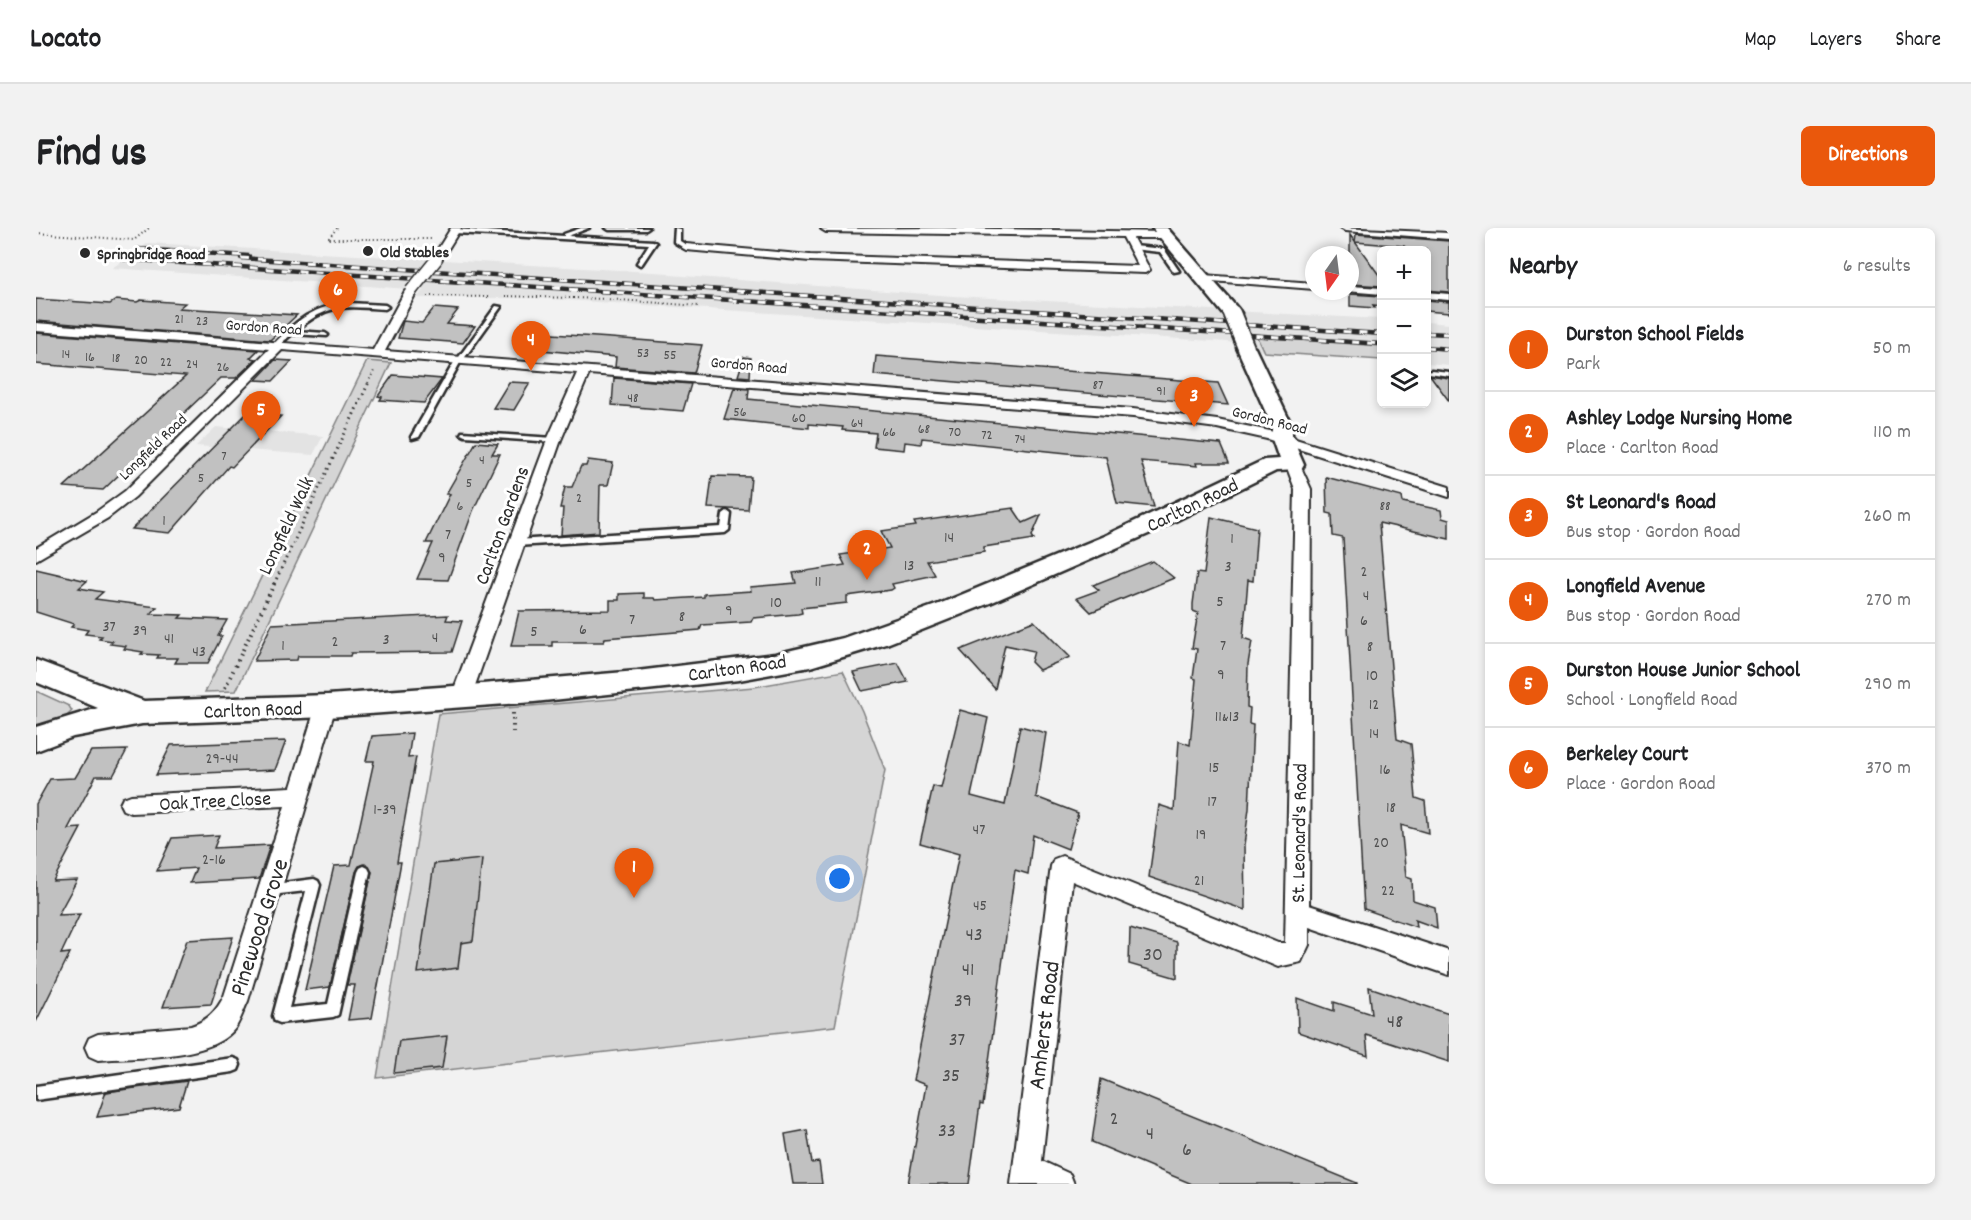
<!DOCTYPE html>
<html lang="en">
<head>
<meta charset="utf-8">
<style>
  :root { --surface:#fff; --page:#f2f2f2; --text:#202124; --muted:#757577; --line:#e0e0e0; --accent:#ea580c }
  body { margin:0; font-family:Dekko,sans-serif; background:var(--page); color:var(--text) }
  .controls { position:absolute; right:18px; top:18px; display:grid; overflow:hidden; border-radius:9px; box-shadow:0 3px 9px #0003 }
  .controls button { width:54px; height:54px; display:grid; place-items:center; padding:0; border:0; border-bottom:2px solid var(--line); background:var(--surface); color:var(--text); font:30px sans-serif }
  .compass { position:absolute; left:1269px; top:18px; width:54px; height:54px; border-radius:50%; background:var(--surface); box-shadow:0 3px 9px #0003; rotate:194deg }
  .you { position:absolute; left:804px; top:651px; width:21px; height:21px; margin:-15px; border:4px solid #fff; border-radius:50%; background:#1a73e8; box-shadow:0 0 0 9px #1a73e833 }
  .badge { display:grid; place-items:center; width:39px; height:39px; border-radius:50%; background:var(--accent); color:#fff; font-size:20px; font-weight:700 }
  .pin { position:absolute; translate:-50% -50px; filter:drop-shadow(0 2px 3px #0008) }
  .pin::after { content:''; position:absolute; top:32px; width:21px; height:18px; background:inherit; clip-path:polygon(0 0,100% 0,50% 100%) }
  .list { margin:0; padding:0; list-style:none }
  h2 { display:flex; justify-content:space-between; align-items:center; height:78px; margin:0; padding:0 24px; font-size:26px }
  h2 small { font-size:20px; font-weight:400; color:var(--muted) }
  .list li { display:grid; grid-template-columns:39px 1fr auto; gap:18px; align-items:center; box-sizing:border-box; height:84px; padding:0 24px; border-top:2px solid var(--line) }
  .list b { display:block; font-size:22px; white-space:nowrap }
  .list p { margin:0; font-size:20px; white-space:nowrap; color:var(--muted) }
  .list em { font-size:20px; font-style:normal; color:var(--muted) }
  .icon { flex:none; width:33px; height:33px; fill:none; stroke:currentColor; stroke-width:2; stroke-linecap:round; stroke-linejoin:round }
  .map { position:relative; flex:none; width:1413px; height:956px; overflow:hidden; border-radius:9px }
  header { display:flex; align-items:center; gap:36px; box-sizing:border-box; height:84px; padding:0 30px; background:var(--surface); border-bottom:2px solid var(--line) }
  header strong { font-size:28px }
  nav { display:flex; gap:33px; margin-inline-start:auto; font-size:21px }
  .intro { display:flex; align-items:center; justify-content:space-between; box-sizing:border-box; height:144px; padding:0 36px }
  h1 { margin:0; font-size:42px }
  .button { padding:15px 27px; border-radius:9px; background:var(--accent); color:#fff; font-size:21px; font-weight:700 }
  main { display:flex; gap:36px; padding:0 36px }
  aside { flex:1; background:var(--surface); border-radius:9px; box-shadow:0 3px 9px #0003 }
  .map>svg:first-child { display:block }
  .built { fill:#e3e3e3 }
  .green { fill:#d5d5d5; stroke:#808080; stroke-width:1.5 }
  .building { fill:#c1c1c1; stroke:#2b2b2b; stroke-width:1.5 }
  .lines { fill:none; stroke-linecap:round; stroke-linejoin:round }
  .lane-casing { stroke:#2b2b2b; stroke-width:5 }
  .street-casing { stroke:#2b2b2b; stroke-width:4 }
  .secondary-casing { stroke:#2b2b2b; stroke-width:5 }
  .path-far2 { stroke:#2b2b2b; stroke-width:2; stroke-dasharray:1 3; stroke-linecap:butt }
  .path-far1 { stroke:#2b2b2b; stroke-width:3; stroke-dasharray:1.5 4; stroke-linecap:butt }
  .path { stroke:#2b2b2b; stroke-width:4; stroke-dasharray:1.5 4.5; stroke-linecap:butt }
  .lane { fill:#fff; fill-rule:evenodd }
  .street { fill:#fff; fill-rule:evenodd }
  .secondary { fill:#fff; fill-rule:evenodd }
  .rail-casing { stroke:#2b2b2b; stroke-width:4.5 }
  .rail { stroke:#fff; stroke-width:3; stroke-dasharray:8; stroke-linecap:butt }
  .street-bridge-casing { stroke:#2b2b2b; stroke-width:14; stroke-linecap:butt }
  .secondary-bridge-casing { stroke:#2b2b2b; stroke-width:20; stroke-linecap:butt }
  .street-bridge { stroke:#fff; stroke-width:11 }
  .secondary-bridge { stroke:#fff; stroke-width:16 }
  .poi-dot { fill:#2b2b2b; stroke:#fff; stroke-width:2 }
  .labels { text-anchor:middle; stroke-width:6; stroke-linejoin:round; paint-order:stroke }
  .far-number-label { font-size:14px; fill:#505050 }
  .far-poi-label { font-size:16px; font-weight:bold; fill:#2b2b2b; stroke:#fff; text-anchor:start }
  .far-street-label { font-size:16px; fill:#2b2b2b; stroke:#fff }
  .number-label { font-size:16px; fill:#505050 }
  .street-label { font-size:20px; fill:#2b2b2b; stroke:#fff }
  .near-number-label { font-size:20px; fill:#505050 }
  .near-street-label { font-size:24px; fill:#2b2b2b; stroke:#fff }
</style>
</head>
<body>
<header>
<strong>Locato</strong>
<nav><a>Map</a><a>Layers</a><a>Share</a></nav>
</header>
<div class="intro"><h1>Find us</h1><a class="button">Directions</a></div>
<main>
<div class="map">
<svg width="1413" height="956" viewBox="0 0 1413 956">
  <rect width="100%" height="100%" fill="#f2f2f2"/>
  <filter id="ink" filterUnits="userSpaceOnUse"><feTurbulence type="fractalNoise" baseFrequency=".0167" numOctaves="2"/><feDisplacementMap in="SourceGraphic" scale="12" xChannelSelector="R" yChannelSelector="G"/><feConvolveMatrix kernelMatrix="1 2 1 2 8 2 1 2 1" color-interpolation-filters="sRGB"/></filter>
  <g filter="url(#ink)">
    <g class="built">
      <polygon points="112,15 633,45 634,47 917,68 1345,91 1345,132 1228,124 1192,114 498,70 381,70 387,62 76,40"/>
      <polygon points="1390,94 1413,96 1413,137 1391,135"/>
      <polygon points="180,199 287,208 277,227 160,218"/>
    </g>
    <g class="green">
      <polygon points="1221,109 1345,118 1345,132 1228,124"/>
      <polygon points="331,133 355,135 200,463 169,464"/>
      <polygon points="807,443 826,483 849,542 799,798 341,850 402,486 718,459"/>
      <polygon points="0,463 33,478 36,483 29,490 0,504"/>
    </g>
    <g class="building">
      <polygon points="1320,6 1413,13 1413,64 1390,62 1390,22 1372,22 1368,18 1319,14"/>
      <polygon points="1314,7 1346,51 1346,58 1314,56"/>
      <polygon points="1314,66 1346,68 1346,78 1337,77 1339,80 1314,78"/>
      <polygon points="0,71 74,76 80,72 101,74 105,72 149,75 143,80 261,87 234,112 0,93"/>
      <polygon points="1390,72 1413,74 1413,85 1390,83"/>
      <polygon points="398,80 422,82 411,96 439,98 427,115 362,110 367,93 386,95"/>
      <polygon points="0,105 222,122 214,130 220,131 200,150 185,150 67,262 28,259 150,148 0,136"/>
      <polygon points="516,106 575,110 666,117 658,145 579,139 580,129 506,122"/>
      <polygon points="840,128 1182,155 1192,177 838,147"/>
      <polygon points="708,129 715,130 714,149 702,148"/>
      <polygon points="239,132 256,133 237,153 220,152"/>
      <polygon points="357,147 406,151 388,175 344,172 346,169 342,168"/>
      <polygon points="1394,147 1413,150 1413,173"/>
      <polygon points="578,150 655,156 647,183 576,177"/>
      <polygon points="473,154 494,155 478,182 457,180"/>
      <polygon points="698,160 713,161 712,171 1185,216 1193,235 1160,235 1161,238 1105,233 1118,279 1081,275 1070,229 886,210 885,216 869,214 868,222 838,219 840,205 806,202 807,199 773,196 773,200 688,191"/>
      <polygon points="211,185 245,188 196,239 193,238 134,305 96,301"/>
      <polygon points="440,214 462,216 456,226 464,226 437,283 412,352 381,351 397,315 390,315 414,266 410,266"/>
      <polygon points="552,232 577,235 572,257 564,257 563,304 525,307 527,280 524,280 529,259 536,259 545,238 550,238"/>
      <polygon points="676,248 715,249 712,282 672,280"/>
      <polygon points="1290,249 1366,269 1367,274 1405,282 1406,290 1413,292 1413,311 1343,295 1361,511 1375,516 1380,570 1389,573 1392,605 1365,597 1370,649 1376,651 1377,672 1399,679 1401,700 1379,692 1380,699 1328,681 1307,310 1297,308 1296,286 1291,285"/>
      <polygon points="977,280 987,295 1005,287 996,308 998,311 948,319 948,324 891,333 899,347 856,356 858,360 855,362 811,368 811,375 765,380 766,385 762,386 717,390 715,394 666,397 664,402 569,410 568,414 516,414 516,418 475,418 483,383 574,382 574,372 583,372 583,366 608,365 608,370 618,370 619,372 668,369 668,366 715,363 714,359 760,355 757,345 809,337 804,327 854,320 845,303 880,298 878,294"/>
      <polygon points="1175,289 1221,300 1217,353 1212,352 1207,410 1216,413 1212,436 1211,479 1214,480 1213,496 1217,497 1213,581 1208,617 1209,682 1113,649 1123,577 1138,582 1143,513 1154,517 1160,451 1157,450 1161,421 1156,420 1162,385 1157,383 1157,376 1161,345 1168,346"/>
      <polygon points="1117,333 1138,350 1055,384 1041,370 1063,362 1057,357"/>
      <polygon points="0,341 51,353 43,360 67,364 59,371 121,379 115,386 146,387 143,390 191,392 182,408 186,408 172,435 139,435 142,430 121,430 123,427 105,426 107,424 88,421 90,418 74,416 77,413 63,411 66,408 49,406 52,402 35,399 38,396 0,384"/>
      <polygon points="412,387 410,392 426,393 416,424 315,425 314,428 262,428 261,432 218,433 236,396"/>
      <polygon points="998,393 1034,429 1003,442 995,434 998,423 969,417 959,461 924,422"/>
      <polygon points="862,435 872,454 826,463 817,444"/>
      <polygon points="924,482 952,490 935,568 969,577 984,498 1010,505 1000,569 1042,585 1032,621 997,607 992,646 979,642 947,877 944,876 933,956 872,956 890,857 877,852 923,626 884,615 897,558 905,560"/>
      <polygon points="376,505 372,530 380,529 361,634 365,634 336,790 312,792 319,757 311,757 336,644 329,636 323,638 320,644 294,759 269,762 298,638 315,637 338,533 330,533 336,508"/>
      <polygon points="250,513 239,542 120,547 135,517"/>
      <polygon points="91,522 77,548 60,548 32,601 45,600 17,653 41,652 22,687 44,686 25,726 34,725 0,794 0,576 14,551 39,550 55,523"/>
      <polygon points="183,607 178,620 234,617 223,651 154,655 160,640 121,643 136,610"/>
      <polygon points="446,631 437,713 425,715 422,740 382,745 398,636"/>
      <polygon points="1094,700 1141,714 1141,750 1093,736"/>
      <polygon points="197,709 175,776 127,779 151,712"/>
      <polygon points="1333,759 1413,786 1413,834 1330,807 1332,828 1262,804 1261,770 1298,783 1298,774 1336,786"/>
      <polygon points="411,808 406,840 358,845 363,813"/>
      <polygon points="1065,851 1321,955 1321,956 1156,956 1056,914"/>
      <polygon points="151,853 143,879 61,889 70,864"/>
      <polygon points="771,902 776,935 783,934 786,956 757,956 749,906"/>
    </g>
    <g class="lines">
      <defs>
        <g id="lane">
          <polygon points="545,0 553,0 532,8 617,13 620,15 606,36 604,37 601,35 613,16 419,5 416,3 419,1 528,8 528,6"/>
          <polygon points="570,0 613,0 610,2 573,2"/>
          <polygon points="639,0 644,1 644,13 652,18 652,20 648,20 638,14"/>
          <polygon points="1098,18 1128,21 1143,43 1138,44 1124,24 1096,21 1095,20"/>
          <path d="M313 75 349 77 352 79 349 81C308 78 292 75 260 103L289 105 292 107 291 108 256 106 242 118 237 117C259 93 279 77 313 75Z"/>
          <polygon points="460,78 465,79 427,132 425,133 383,209 376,211 375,209 420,131 423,129"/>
          <polygon points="1395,142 1413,144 1413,148 1393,145 1393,143"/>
          <polygon points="426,204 518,210 522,212 518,214 429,208 425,206"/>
          <polygon points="691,283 695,286 693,302 689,305 480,318 476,315 480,312 685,299 687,286"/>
          <polygon points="328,638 332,640 334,644 302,787 297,789 244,795 239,793 237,788 270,663 235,667 231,665 229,661 231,657 278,651 282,653 284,657 253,780 292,776 322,644 324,640"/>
          <polygon points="197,830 202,832 204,837 202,842 197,844 0,872 0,858"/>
        </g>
        <g id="street">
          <polygon points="415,0 425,0 404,34 396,34 395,32"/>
          <polygon points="906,0 1129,4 1134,7 1129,10 1097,10 1114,42 1109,45 774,33 650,22 645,19 650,16 774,27 1102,38 1087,9 790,4 785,1"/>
          <polygon points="1304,0 1413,5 1413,11 1309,3"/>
          <polygon points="1167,47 1278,55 1278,61 1163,52 1161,50"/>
          <polygon points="1314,58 1346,60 1346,66 1310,63 1314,63"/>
          <polygon points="375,60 381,63 349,123 1097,181 1181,192 1234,203 1413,259 1413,269 1231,211 1181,200 1097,189 553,146 525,212 435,469 432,474 425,476 418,474 415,469 511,212 541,145 246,122 99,269 72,290 0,332 0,320 60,284 89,263 233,121 0,103 0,95 337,122 369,63"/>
          <polygon points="1390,64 1413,66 1413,72 1390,70"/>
          <polygon points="1257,233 1264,237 1275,261 1273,677 1413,723 1413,747 1273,699 1273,717 1265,734 1242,739 1036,653 1006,933 1034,946 1038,956 975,956 1015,638 1018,631 1026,628 1242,715 1249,715 1259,261 1250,237"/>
          <path d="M290 470 297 473 300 478 212 773C208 781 205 791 200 799 177 832 99 829 62 832L53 828 49 819 53 810 62 806 155 798C172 792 180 784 188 768L249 578 95 585 87 582 84 576 87 570 95 567 255 559 280 478 283 473Z"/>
        </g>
        <g id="secondary">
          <polygon points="1116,0 1131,0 1202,81 1205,85 1202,89 1190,89"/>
          <polygon points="1210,115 1219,120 1256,198 1256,207 1260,212 1261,221 1268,237 1265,242 1240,243 1117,304 954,375 853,415 774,439 703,452 498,474 292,489 106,496 37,509 0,523 0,499 62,480 0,454 0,432 108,473 292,467 446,456 601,443 739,426 807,410 903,376 1068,308 1228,232 1243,231 1236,211 1236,198 1201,120"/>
        </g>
      </defs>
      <use href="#lane" class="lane-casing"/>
      <use href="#street" class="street-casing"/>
      <use href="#secondary" class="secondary-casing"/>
      <g class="path-far2">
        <polyline points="301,0 292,11 395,11"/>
        <polyline points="0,5 98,12 113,0"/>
        <polyline points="391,68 455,69"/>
        <polyline points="469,68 571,71 663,78"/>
        <polyline points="332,155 339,141"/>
      </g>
      <polyline class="path-far1" points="238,356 333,154"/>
      <g class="path">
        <polyline points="189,460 239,354"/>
        <polyline points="477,485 477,504"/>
      </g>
      <use href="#lane" class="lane"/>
      <use href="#street" class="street"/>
      <use href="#secondary" class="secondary"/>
      <defs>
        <g id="rail">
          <polyline points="102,21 213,28"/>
          <polyline points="205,30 1346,106"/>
          <polyline points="86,31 1346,116"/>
          <polyline points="1390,105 1413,106"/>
          <polyline points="1390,119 1413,121"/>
        </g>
      </defs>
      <use href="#rail" class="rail-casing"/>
      <use href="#rail" class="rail"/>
      <defs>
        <polyline id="street-bridge" points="375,63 400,32"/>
        <polyline id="secondary-bridge" points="1196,85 1210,120"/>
      </defs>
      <use href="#street-bridge" class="street-bridge-casing"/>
      <use href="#secondary-bridge" class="secondary-bridge-casing"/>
      <use href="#street-bridge" class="street-bridge"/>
      <use href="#secondary-bridge" class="secondary-bridge"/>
    </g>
  </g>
  <g class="poi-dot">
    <circle cx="332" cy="23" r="6"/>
    <circle cx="49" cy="25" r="6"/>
  </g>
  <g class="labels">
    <g class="far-number-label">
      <text x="143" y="95">21</text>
      <text x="166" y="97">23</text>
      <text x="607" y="129">53</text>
      <text x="30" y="130">14</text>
      <text x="634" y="131">55</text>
      <text x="54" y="133">16</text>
      <text x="80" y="134">18</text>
      <text x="105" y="136">20</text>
      <text x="130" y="138">22</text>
      <text x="156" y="140">24</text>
      <text x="187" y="143">26</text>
      <text x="1062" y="161">87</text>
      <text x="1125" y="167">91</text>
      <text x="597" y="174">48</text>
      <text x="704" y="188">56</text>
      <text x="763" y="194">60</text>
      <text x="821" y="199">64</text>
      <text x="888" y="205">68</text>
      <text x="853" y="208">66</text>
      <text x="919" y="208">70</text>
      <text x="951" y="211">72</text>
      <text x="984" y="215">74</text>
      <text x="188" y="232">7</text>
      <text x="446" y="236">4</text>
      <text x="165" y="254">5</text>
      <text x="433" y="259">5</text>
      <text x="543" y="274">2</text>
      <text x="424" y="282">6</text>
      <text x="1349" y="282">88</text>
    </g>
    <g class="far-poi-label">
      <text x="344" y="29">Old Stables</text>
      <text x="61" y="31">Springbridge Road</text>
    </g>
    <g class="far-street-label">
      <text transform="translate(228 98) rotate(4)" y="6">Gordon Road</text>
      <text transform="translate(713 136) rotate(5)" y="6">Gordon Road</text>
      <text transform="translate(1234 191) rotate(14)" y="6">Gordon Road</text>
      <text transform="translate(116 218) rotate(-44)" y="6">Longfield Road</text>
    </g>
    <g class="number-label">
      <text x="128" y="297">1</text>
      <text x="412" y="311">7</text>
      <text x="913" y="314">14</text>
      <text x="1196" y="315">1</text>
      <text x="406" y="334">9</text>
      <text x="873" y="342">13</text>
      <text x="1192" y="343">3</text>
      <text x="1328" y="348">2</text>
      <text x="782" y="358">11</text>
      <text x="1330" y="372">4</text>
      <text x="1184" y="378">5</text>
      <text x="740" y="379">10</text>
      <text x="693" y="387">9</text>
      <text x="646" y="393">8</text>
      <text x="596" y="396">7</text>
      <text x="1328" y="397">6</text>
      <text x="73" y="403">37</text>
      <text x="547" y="406">6</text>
      <text x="104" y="407">39</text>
      <text x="498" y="408">5</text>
      <text x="399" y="414">4</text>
      <text x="133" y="415">41</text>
      <text x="350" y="416">3</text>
      <text x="299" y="418">2</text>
      <text x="247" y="422">1</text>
      <text x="1187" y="422">7</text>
      <text x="1334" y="423">8</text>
      <text x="163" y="428">43</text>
      <text x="1185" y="451">9</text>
      <text x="1336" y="452">10</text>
      <text x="1338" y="481">12</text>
      <text x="1191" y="493">11&amp;13</text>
      <text x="1338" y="510">14</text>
      <text x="186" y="535">29-44</text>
      <text x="1178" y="544">15</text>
      <text x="1349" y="546">16</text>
      <text x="1176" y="578">17</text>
      <text x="1355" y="584">18</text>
      <text x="349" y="586">1-39</text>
      <text x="943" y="606">47</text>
      <text x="1165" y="611">19</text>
      <text x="1345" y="619">20</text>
      <text x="178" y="636">2-16</text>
      <text x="1163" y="657">21</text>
      <text x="1352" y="667">22</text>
      <text x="944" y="682">45</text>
    </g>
    <g class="street-label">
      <text transform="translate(1156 276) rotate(-26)" y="7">Carlton Road</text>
      <text transform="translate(249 297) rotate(-65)" y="7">Longfield Walk</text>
      <text transform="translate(465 297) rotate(-70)" y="7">Carlton Gardens</text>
      <text transform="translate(701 439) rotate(-8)" y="7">Carlton Road</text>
      <text transform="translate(217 481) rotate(-2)" y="7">Carlton Road</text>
      <text transform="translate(179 572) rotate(-3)" y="7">Oak Tree Close</text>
      <text transform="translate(1262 605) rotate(-89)" y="7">St. Leonard's Road</text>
    </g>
    <g class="near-number-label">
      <text x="938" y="712">43</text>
      <text x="1117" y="732">30</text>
      <text x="932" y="747">41</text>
      <text x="927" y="778">39</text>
      <text x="1359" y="799">48</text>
      <text x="921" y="817">37</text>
      <text x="915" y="853">35</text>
      <text x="1078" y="896">2</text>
      <text x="911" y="908">33</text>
      <text x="1114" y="911">4</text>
      <text x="1151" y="927">6</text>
    </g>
    <g class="near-street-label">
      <text transform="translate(222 699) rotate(-72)" y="8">Pinewood Grove</text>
      <text transform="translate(1007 797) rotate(-83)" y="8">Amherst Road</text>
    </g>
  </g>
</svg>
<div class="controls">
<button>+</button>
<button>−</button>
<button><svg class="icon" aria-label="layers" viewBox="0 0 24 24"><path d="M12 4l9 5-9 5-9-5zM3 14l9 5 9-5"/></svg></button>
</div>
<svg class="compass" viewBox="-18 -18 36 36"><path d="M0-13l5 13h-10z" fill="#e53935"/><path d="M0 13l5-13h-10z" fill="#757577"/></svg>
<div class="you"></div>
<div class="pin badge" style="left:598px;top:670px">1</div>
<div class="pin badge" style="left:831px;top:352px">2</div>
<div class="pin badge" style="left:1158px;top:199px">3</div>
<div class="pin badge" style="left:495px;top:143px">4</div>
<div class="pin badge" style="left:225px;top:213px">5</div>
<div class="pin badge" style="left:302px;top:93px">6</div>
</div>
<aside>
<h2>Nearby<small>6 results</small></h2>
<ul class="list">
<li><span class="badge">1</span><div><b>Durston School Fields</b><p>Park</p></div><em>50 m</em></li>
<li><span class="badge">2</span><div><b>Ashley Lodge Nursing Home</b><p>Place · Carlton Road</p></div><em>110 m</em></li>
<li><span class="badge">3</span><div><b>St Leonard's Road</b><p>Bus stop · Gordon Road</p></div><em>260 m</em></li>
<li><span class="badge">4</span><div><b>Longfield Avenue</b><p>Bus stop · Gordon Road</p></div><em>270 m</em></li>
<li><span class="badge">5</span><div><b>Durston House Junior School</b><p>School · Longfield Road</p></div><em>290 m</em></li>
<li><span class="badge">6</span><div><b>Berkeley Court</b><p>Place · Gordon Road</p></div><em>370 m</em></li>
</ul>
</aside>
</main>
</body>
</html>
